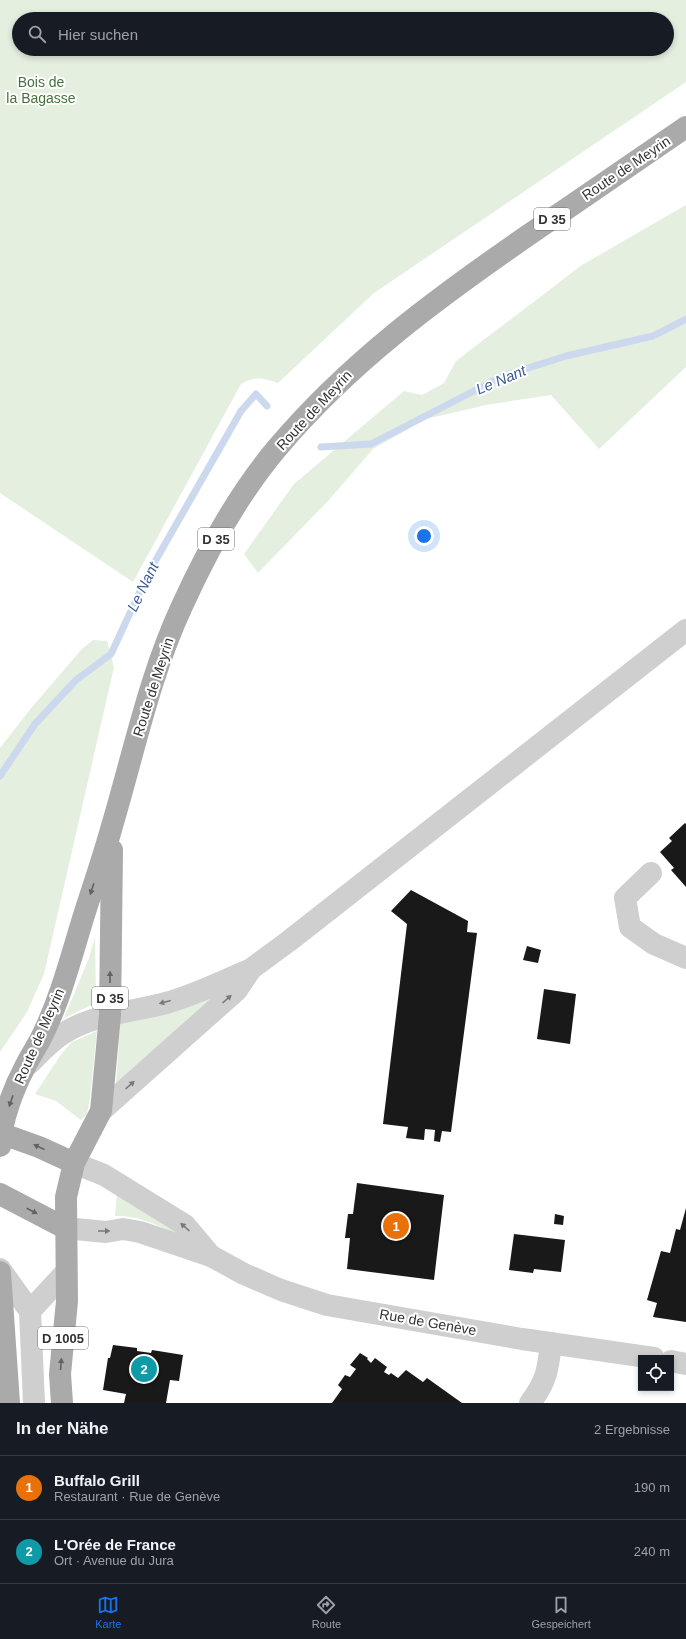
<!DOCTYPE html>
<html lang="de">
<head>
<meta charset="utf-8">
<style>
  :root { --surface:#171b24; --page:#20242c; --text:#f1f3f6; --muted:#9ea1a6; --line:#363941; --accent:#1a73e8 }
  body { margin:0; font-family:Helvetica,sans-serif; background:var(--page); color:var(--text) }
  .controls { position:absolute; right:12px; bottom:12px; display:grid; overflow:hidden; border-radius:0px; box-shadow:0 2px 6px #0003 }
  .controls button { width:36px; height:36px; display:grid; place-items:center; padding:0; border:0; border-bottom:1px solid var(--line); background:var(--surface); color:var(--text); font:20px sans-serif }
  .you { position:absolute; left:424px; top:536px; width:14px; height:14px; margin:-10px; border:3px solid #fff; border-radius:50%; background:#1a73e8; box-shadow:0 0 0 6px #1a73e833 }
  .badge { display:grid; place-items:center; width:26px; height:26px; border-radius:50%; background:var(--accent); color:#fff; font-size:13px; font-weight:700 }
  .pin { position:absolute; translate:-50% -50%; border:2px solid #fff; box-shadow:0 1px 4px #0006 }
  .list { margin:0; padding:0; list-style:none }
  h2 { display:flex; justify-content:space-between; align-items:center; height:52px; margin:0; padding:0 16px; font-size:17px }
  h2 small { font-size:13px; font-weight:400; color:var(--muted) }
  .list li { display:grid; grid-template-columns:26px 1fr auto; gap:12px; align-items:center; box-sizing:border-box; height:64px; padding:0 16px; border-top:1px solid var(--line) }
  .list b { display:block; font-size:15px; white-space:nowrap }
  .list p { margin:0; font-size:13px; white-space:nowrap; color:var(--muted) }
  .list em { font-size:13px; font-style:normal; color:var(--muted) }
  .icon { flex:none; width:22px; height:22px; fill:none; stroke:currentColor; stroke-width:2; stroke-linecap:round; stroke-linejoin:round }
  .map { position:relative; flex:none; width:686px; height:1403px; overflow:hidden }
  .search { position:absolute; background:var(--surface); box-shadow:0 2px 6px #0003; left:12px; right:12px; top:12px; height:44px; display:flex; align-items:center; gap:10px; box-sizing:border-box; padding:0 14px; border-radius:22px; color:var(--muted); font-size:15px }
  .sheet { height:180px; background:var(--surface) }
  nav { display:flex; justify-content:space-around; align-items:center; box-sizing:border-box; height:56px; border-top:1px solid var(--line); background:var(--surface); font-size:11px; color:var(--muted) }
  nav a { display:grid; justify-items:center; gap:2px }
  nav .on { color:var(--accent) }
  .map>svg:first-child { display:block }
  .green { fill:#e4efe0; fill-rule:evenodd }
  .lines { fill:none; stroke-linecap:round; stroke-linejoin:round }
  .stream { stroke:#ccd8ee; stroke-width:7 }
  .building { fill:#191919 }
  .minor { stroke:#cfcfcf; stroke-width:22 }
  .major { stroke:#aaa; stroke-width:22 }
  .oneway { fill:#626262 }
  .oneway2 { fill:#797979 }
  .labels { text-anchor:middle; stroke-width:4; stroke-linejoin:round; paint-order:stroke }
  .shield { fill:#fff; stroke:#707070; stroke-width:1 }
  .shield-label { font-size:13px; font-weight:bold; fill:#323232 }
  .park-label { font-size:14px; fill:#47703d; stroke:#fff }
  .street-label { font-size:14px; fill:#323232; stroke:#fff }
  .water-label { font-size:15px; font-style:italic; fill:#3c5c98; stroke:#fff }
</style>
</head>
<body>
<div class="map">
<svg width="686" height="1403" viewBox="0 0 686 1403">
  <rect width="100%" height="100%" fill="#fff"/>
  <g class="green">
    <path d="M0 0H686V82L374 293 278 383C262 378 255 376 241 384L133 582 0 493ZM19 19H667V49H19Z"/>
    <polygon points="686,205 686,367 599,449 551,395 486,405 426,419 373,449 328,501 258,573 244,554 294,484 404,391 422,395 444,383 456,361 582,265"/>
    <polygon points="93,640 107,641 114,667 44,974 27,1012 0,1052 0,748 32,707 82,649"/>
    <polygon points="95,937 96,1003 64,1018 89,958"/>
    <polygon points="229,987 116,1086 120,1023"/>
    <polygon points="97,1031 90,1098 87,1114 81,1120 56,1101 35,1094 62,1053 72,1042"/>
    <path d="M117 1193 178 1231 181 1237C159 1226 140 1215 115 1216Z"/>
  </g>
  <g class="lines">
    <g class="stream">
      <polyline points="321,447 371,444 503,376 566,356 653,336 686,319"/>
      <polyline points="0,776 35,724 76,680 111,654 149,572 241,411 256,394 267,406"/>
    </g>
  </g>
  <g class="building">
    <polygon points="685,823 686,824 686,887 671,870 674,868 660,852 672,841 669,838"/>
    <polygon points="411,890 468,921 467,932 477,933 451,1132 442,1131 440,1142 434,1141 435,1130 425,1129 424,1140 406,1138 408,1127 383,1124 407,924 391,911"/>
    <polygon points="527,946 541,950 538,963 523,960"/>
    <polygon points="544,989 576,994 570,1044 537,1039"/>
    <polygon points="357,1183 444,1195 434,1280 347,1269 350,1238 345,1238 348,1214 353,1214"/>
    <polygon points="686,1208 686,1322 653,1317 657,1303 647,1300 661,1251 670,1253 676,1229 680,1230"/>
    <polygon points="555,1214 564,1216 563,1225 554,1224"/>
    <polygon points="514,1234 565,1240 561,1272 534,1269 533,1273 509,1270"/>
    <polygon points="113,1345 137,1348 137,1351 151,1353 152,1350 183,1355 179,1381 170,1380 166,1403 124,1403 126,1394 103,1390 108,1358 110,1358"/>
    <polygon points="360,1353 368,1358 367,1359 371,1363 375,1358 387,1367 384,1372 389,1375 391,1373 398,1378 406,1370 423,1382 427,1378 462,1403 332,1403 342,1389 338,1385 345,1375 350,1377 356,1369 350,1365"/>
  </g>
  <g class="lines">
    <g class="minor">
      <polyline points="651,873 625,898 630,927 654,944 686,958"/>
      <polyline points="251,969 289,941 686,630"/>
      <path d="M30 1063C41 1052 51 1041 64 1033 94 1014 132 1012 166 1003 195 995 223 981 251 969L237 990 101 1111"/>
      <polyline points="74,1163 104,1175 185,1225 211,1256"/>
      <polyline points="65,1228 106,1232 123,1229 140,1232 211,1256 244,1274 281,1290 327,1305 522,1339 654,1358"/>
      <polyline points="0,1269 30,1311 34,1403"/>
      <polyline points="30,1311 66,1272"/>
      <polyline points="671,1361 686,1364"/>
      <path d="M530 1403C547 1381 548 1369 551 1343"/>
    </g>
    <g class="major">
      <polyline points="0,1133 39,1147 74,1163"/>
      <path d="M0 1146C1 1122 13 1089 25 1067 30 1056 38 1045 43 1034 62 995 72 953 85 912 94 884 104 855 112 826 134 752 149 677 182 606 207 551 238 494 278 447 350 362 436 299 527 236 580 200 633 163 686 127"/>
      <polyline points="0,1194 65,1228"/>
      <polyline points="0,1272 9,1403"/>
      <polyline points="62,1403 60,1374 67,1301 66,1197 74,1163 101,1111 110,1015 112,850"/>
    </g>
  </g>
  <defs><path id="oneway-solid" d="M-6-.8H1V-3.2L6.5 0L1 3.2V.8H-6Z"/></defs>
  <g class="oneway">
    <use href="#oneway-solid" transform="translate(92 889) rotate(108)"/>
    <use href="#oneway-solid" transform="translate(110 977) rotate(-90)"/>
    <use href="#oneway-solid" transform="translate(11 1101) rotate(109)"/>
    <use href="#oneway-solid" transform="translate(39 1147) rotate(-156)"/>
    <use href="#oneway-solid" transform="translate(32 1211) rotate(27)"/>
    <use href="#oneway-solid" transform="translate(61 1364) rotate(-85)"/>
  </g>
  <g class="oneway2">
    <use href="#oneway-solid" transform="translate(227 999) rotate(-42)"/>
    <use href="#oneway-solid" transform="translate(165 1002) rotate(165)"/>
    <use href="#oneway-solid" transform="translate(130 1085) rotate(-42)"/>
    <use href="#oneway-solid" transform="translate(185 1227) rotate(-138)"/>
    <use href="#oneway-solid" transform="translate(104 1231)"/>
  </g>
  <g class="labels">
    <g class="shield">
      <rect x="534" y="208" width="36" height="22" rx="3"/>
      <rect x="198" y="528" width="36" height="22" rx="3"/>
      <rect x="92" y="987" width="36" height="22" rx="3"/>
      <rect x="38" y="1327" width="50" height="22" rx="3"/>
    </g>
    <g class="shield-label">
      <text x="552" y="224">D 35</text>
      <text x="216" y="544">D 35</text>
      <text x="110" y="1003">D 35</text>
      <text x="63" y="1343">D 1005</text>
    </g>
    <g class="park-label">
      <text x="41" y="87">Bois de<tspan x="41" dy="16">la Bagasse</tspan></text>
    </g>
    <g class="street-label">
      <text transform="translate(626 168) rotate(-34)" y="5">Route de Meyrin</text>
      <text transform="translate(314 410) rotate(-47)" y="5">Route de Meyrin</text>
      <text transform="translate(153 687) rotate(-72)" y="5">Route de Meyrin</text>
      <text transform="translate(39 1036) rotate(-66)" y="5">Route de Meyrin</text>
      <text transform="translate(428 1322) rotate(10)" y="5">Rue de Genève</text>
    </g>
    <g class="water-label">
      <text transform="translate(501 380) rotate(-23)" y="5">Le Nant</text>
      <text transform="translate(143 587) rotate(-64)" y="5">Le Nant</text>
    </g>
  </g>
</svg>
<div class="controls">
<button><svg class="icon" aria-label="locate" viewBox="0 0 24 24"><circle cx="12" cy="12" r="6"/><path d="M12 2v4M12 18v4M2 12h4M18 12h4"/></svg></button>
</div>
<div class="you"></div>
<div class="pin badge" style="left:396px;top:1226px;background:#e8710a">1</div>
<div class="pin badge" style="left:144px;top:1369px;background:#0f9aa8">2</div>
<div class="search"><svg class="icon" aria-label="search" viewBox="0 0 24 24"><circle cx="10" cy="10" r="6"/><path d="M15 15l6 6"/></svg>Hier suchen</div>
</div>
<section class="sheet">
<h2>In der Nähe<small>2 Ergebnisse</small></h2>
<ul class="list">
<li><span class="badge" style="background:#e8710a">1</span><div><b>Buffalo Grill</b><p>Restaurant · Rue de Genève</p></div><em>190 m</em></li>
<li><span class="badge" style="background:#0f9aa8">2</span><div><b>L'Orée de France</b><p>Ort · Avenue du Jura</p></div><em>240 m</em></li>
</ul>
</section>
<nav>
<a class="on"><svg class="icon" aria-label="map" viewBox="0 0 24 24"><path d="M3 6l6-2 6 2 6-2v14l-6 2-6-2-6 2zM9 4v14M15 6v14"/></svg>Karte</a>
<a><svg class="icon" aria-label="directions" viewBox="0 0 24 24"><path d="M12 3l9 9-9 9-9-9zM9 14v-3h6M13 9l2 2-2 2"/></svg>Route</a>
<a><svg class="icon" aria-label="saved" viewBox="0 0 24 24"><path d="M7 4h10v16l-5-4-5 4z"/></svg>Gespeichert</a>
</nav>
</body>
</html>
